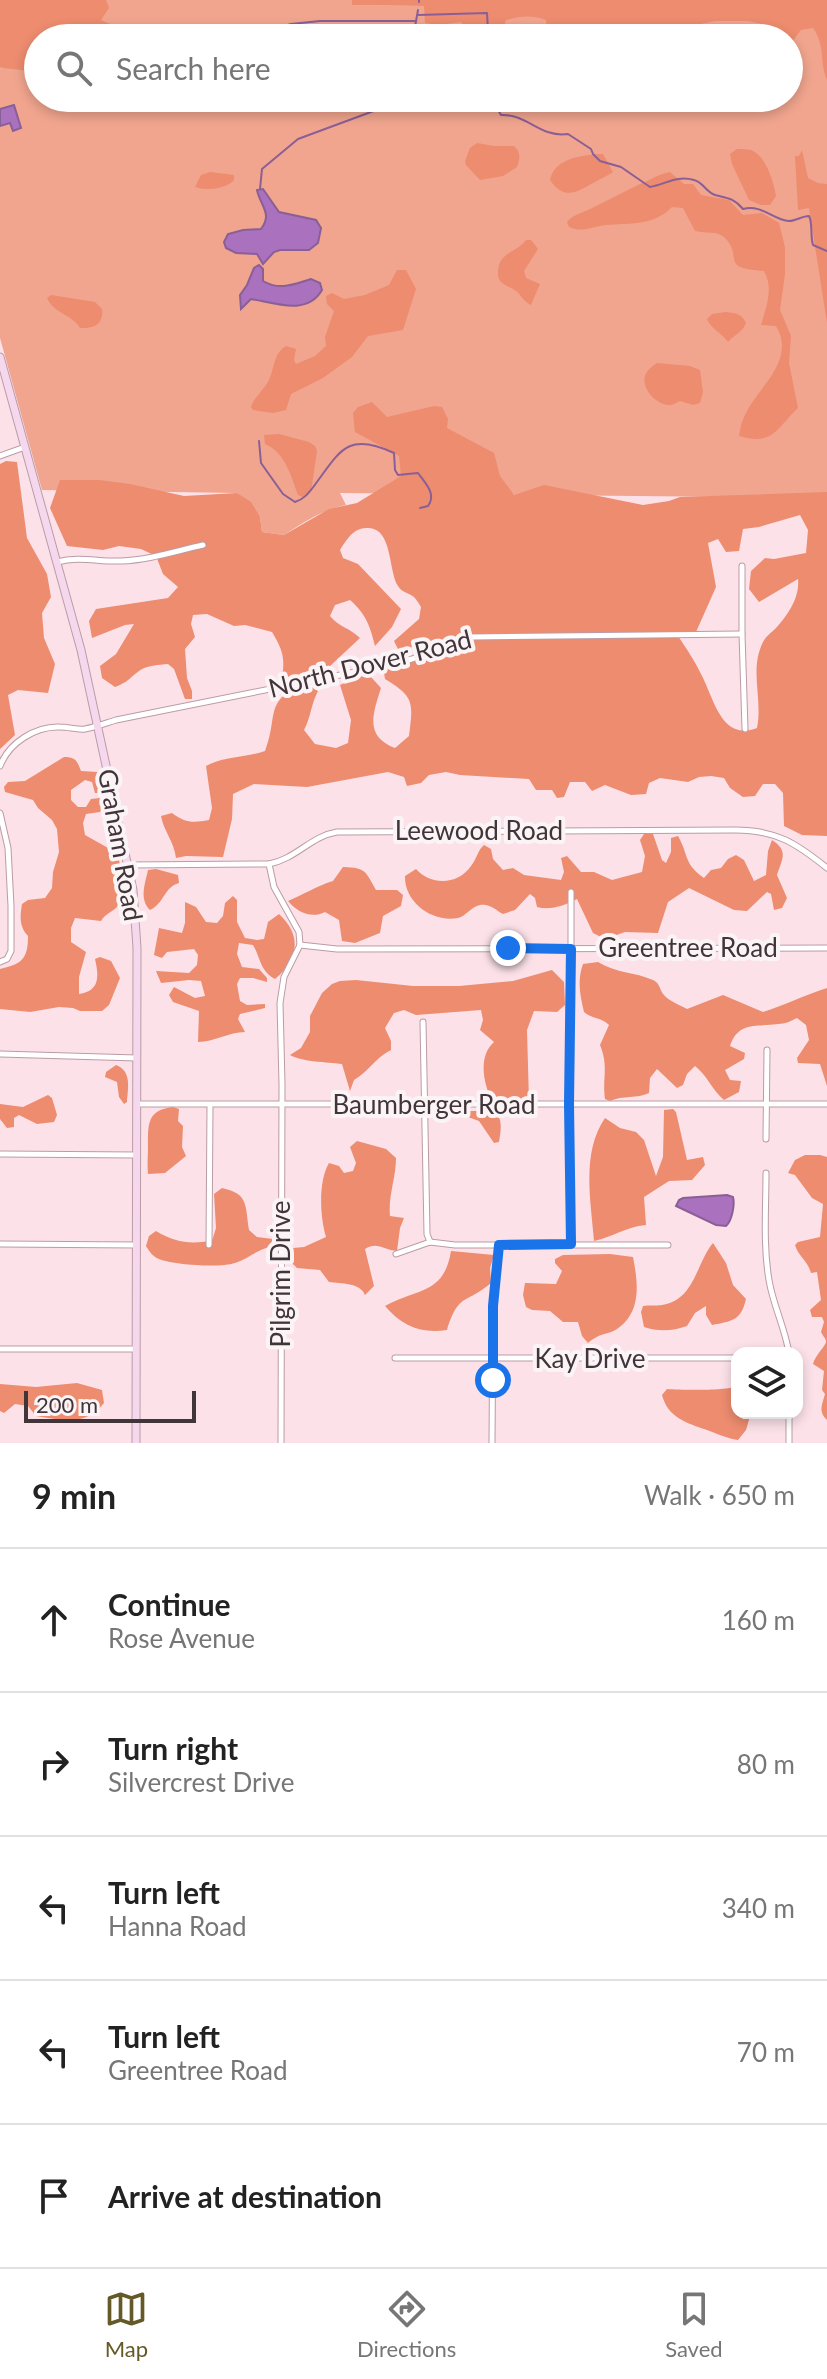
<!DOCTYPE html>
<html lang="en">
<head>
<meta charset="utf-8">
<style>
  :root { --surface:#fff; --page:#f2f2f2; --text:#222; --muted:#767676; --line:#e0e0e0; --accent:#655a27 }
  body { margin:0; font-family:Lato,sans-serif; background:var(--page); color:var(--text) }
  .controls { position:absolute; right:24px; bottom:24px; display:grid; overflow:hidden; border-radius:16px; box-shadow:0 4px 12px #0003 }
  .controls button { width:72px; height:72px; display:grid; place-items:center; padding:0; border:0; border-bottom:2px solid var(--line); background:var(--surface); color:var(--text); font:40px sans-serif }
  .scale { position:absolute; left:24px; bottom:20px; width:172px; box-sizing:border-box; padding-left:8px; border:4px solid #423539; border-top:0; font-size:22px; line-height:28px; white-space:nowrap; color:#423539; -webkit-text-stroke:6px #fbf4f6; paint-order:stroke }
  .stop { position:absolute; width:24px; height:24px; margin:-18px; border:6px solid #1a73e8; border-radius:50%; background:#fff }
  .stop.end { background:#1a73e8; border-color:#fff; box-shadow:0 2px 8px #0008 }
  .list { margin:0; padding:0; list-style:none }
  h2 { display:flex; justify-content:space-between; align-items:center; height:104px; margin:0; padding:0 32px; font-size:34px }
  h2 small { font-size:26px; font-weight:400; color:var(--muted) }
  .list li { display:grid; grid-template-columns:52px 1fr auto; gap:24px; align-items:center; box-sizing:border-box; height:144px; padding:0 32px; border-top:2px solid var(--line) }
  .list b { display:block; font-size:30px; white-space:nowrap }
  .list p { margin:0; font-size:26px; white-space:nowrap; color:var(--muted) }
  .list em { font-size:26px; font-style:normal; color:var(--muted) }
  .icon { flex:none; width:44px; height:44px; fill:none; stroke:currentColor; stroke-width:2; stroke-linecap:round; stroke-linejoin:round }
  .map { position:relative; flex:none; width:827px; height:1443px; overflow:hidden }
  .search { position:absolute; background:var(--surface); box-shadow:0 4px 12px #0003; left:24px; right:24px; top:24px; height:88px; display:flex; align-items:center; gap:20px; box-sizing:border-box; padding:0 28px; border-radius:44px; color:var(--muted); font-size:30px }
  .sheet { height:824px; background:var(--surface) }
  nav { display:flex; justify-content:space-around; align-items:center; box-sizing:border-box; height:112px; border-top:2px solid var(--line); background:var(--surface); font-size:22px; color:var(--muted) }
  nav a { display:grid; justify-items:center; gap:4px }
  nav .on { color:var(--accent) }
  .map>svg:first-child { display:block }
  .green { fill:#f1a58e; fill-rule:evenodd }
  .forest { fill:#ed8c6f; fill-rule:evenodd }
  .water { fill:#a971be; stroke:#8a5f96; stroke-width:2 }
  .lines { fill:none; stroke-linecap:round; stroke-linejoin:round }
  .stream { stroke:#8a5f96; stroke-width:2 }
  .minor-casing { stroke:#bb9ca6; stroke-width:7 }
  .secondary-casing { stroke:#bb9ca6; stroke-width:9 }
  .minor { stroke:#fff; stroke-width:5 }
  .secondary { stroke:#f5d8ee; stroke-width:7 }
  .route { stroke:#1a73e8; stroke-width:10 }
  .labels { text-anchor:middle; stroke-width:8; stroke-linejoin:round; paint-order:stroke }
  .street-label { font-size:26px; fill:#423539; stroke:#fbf4f6 }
</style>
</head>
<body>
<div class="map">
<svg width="827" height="1443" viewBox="0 0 827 1443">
  <rect width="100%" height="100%" fill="#fce1e9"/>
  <path class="green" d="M53 0H352V5L827 10V498L340 493 346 505C322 510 304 522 284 535L262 532 260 517 237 493 42 490 0 338V44L113 25 100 20 0 8ZM38 38H789V98H38Z"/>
  <g class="forest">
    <polygon points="0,0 106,0 109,8 101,20 113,25 116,38 38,38 38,72 4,68 0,67"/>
    <path d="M352 0H827V80C819 62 826 46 813 28L801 30 789 46V38H782V35L771 26 748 21H715L686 27H671L639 38H547L546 20C531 15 521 16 506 20L503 30 504 38H473L461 22 438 25 425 23 424 6 352 5Z"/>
    <path d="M477 143 494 146H514C521 152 520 158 517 167L503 176 480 180 466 165 465 161 470 148Z"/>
    <path d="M737 149C742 149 747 149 751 150 767 157 773 181 776 196L770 205H761L749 200 732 164 730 154Z"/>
    <polygon points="802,150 808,178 818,183 827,184 827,323 809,208 798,210 795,156 799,156"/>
    <path d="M598 154H603L613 172C607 176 602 178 595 182 578 191 565 202 550 180 555 158 580 156 598 154Z"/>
    <path d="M210 172 234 175V180C226 189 206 191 195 187L201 175Z"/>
    <path d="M670 172 684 184H693L701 195 729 200 743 215 762 213 779 223 785 247V274L780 310 791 336 789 363 798 408C776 429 773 446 739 436 740 430 741 423 744 417 757 387 797 361 776 326L761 325C766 308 774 288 764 271 718 268 744 257 725 238 717 230 706 234 695 231L683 208 672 207C654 226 630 223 606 225 591 227 583 233 569 227L567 222C574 213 584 213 594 207 610 199 624 192 640 184 651 180 658 174 670 172Z"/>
    <path d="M526 240H531L538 249 524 271 526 278 540 284 531 305C523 302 521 293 513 289 504 284 497 283 498 271 499 252 516 253 526 240Z"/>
    <path d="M397 270H406L416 289 403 330 368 336 352 357 323 378 291 394 286 410 273 413 253 410 251 407C255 396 264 390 269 380 275 367 273 354 286 346L296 349 294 360 296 364 315 356 326 346 325 337 334 311 327 304 326 296 332 293 344 299 365 295 389 285Z"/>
    <path d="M51 295 95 302 102 309C104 324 94 329 80 328 72 314 54 314 47 298Z"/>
    <path d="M726 312C736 313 742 314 746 323 743 332 734 335 728 342 722 333 711 329 707 319L712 314Z"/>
    <path d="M657 363 690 366 700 370 703 392 700 403 693 405 680 401C675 403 672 406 668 405 654 404 638 384 647 372 649 368 653 366 657 363Z"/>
    <path d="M372 402 387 417 434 406 442 407 448 419 447 428 494 453 500 476 514 495 544 485 643 505 669 501 680 497 827 492V836L802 835 784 826 783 793 775 784H763L755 796 743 797 730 788 724 778 711 776 699 777 688 782 660 778 649 783 646 794 631 795 605 785 592 791 585 782H570L564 797 557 798 552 790H536L529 779 460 775 446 772 429 775 421 783 407 786 404 777 388 772 307 787 254 784 233 794 232 819 223 857 186 856 176 858C174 841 164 832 161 816L172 813C185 823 193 823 209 820L212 808 206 766C225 756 245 758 265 751 279 715 263 701 305 683L318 691C311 704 311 717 304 730L315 744 336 748 348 743 351 720 340 685 359 676 371 677 381 688C373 713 364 736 395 748L409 736C413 703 415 697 385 679L383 666 438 648 422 644 399 651 394 641 419 619 421 607C419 604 417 600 414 597 408 592 402 593 398 586 388 571 393 528 368 528 354 527 347 539 340 550L343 558 358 564 401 609 392 627 375 646C370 626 366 614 350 600L335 605 330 616C339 627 350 628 360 638L329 667 313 672 296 685 281 681C286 660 283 650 272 632L245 625 234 626 207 614 193 615 191 624 195 637 185 649 187 678 192 691V699H185L174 669 168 664C159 665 147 665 139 671 128 679 130 681 115 687L102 678 100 666 116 654 134 624 125 625 92 638 89 621 96 609 168 598 178 587 163 574 156 556 141 549 119 546 103 550 67 546 50 508 60 480H99L130 484 184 496 237 493 251 502 260 517 262 532 284 535 329 509 357 503 401 476 399 456 355 432 353 413 358 407ZM800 515 808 530 806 553 774 559 765 558 751 571 749 589 759 602 798 579C800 597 788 615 776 628 771 633 766 636 763 642 749 670 763 699 757 728 721 742 714 698 701 674 695 661 686 648 678 636L696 632 716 587 708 543 718 539 726 552 739 551 743 529 759 527Z"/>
    <path d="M279 434 309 442 315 446 317 451 311 492 303 497 298 495C291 476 285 452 265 444L264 435Z"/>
    <polygon points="6,461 17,462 27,538 47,574 51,597 42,613 44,638 55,664 48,693 18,690 8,695 15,735 0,749 0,464"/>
    <path d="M64 757C76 757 77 761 81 771L98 772V793H95L92 782 85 780 71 790V800L78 807H86L91 799 100 798 105 804 100 812 86 814 83 823 85 835 117 853C121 866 128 897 117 907 111 913 106 913 101 921L75 918 71 928V942L86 952 79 977V994C100 991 99 976 95 959L100 957 111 961 120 978 109 1005 102 1011H80L73 1008 59 1007 30 1012 0 1009V969C22 964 28 959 28 936 19 926 20 917 22 904L28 900 45 898 52 888 53 872 59 852 57 829 52 820 38 808 33 800 5 792 4 787 8 782 25 781Z"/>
    <path d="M644 834H653L662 860 666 863 671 852V838L678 836C689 855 683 863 704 878L711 870 721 868 728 859 736 855 744 860 754 881 766 875 768 851 772 840C789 851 782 859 777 875L787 898 782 908 774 910 771 894 767 892 747 911 734 910 689 888 668 902 658 933 625 932 605 939 593 933 577 899C565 905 551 911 537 907L535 898 530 894 515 910 503 914C496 910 489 903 480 905 471 907 466 916 458 918 432 923 404 902 405 876L416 869C431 886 458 885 471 866 477 859 477 851 484 845L491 849 493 859 503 870 513 868 524 875 561 880 564 872 561 858 567 856 581 872H594L612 880 642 872 645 856 640 840Z"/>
    <path d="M343 867C367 868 365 871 376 890H397L403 895 401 906 383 916 380 933 355 943 342 941 339 920 325 912C311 919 297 912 288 901 303 895 316 886 333 881Z"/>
    <path d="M156 869 178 875 179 883C164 887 164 904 150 910 139 899 145 884 148 870Z"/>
    <path d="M233 896 237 900V922L245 938 257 940 264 939 268 922 279 914C302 935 299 959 275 979 260 971 261 959 253 945L239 943 237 954 242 967 259 969 267 978V982L253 978H240L237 984 240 1001 247 1005 265 1004V1008L240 1014 238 1019 245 1032C229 1032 214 1042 198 1042L199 1011 173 1002 169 995 174 987 195 998 205 996 201 981 189 980 161 983 156 971 189 973 197 965 198 955 194 949 167 952 162 958 154 955 159 928 182 933 185 923V902L196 907 206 922 217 923 223 916 225 903Z"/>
    <path d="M598 962C615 973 635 972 653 980 661 984 659 990 664 995 669 1001 680 1005 687 1009L723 995 763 1012C785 1005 805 995 827 988V1086L820 1064 798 1063 797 1058 809 1040 806 1025 797 1018C791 1021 785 1024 778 1024 757 1027 738 1021 730 1046L745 1053 744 1059 725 1070 730 1080 741 1081 739 1092 724 1100C712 1090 707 1075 695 1066L687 1074 683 1085 677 1088 657 1069 650 1078 649 1093C637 1099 623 1095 610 1101L605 1099C602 1078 609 1067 600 1045L609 1025C601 1017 592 1019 584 1012 580 995 577 981 583 964Z"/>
    <path d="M552 970 564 982 565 1005 557 1012 534 1011 527 1030 529 1101 504 1100 493 1103C484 1086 477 1057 494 1042L480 1030 483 1020 481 1010 416 1015 404 1010 394 1013 385 1028 391 1041V1050C375 1058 369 1071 354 1080L350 1091 342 1064C327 1062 302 1062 290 1055L301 1048 310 1032V1016L322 993 332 984 340 981 356 980 413 986H459L513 981Z"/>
    <path d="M116 1065C132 1071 128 1088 127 1102L124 1104 119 1097 117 1082 105 1077 106 1072Z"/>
    <polygon points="48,1095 52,1098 57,1115 54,1122 37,1124 19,1115 14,1118 14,1127 7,1128 0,1119 0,1104 23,1107"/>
    <path d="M173 1107 179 1109 178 1121 183 1126 182 1147 186 1156 165 1173 148 1174C147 1165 148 1156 148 1147 148 1124 147 1110 173 1107Z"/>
    <path d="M673 1109 676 1112 687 1160 703 1157 705 1165 692 1180 669 1181 644 1197 646 1225C625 1227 613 1237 594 1241 591 1201 581 1153 605 1118L620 1128 636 1132 644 1140 656 1176 663 1157 664 1110Z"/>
    <path d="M468 1111H495C503 1120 501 1130 499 1142L494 1143 479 1121 468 1117Z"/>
    <path d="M357 1141 386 1149 396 1158C396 1178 388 1196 390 1216L404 1218 400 1228 397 1251C384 1250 377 1241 365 1249L374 1286 365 1295C360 1282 341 1284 329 1282L320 1270 297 1268 290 1261 293 1248 304 1247 326 1237C320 1217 318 1182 329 1163L339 1166 344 1173 353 1171 356 1163 350 1147Z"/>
    <path d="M805 1155H820L827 1157V1420C818 1412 822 1405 825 1394L822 1390 824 1371 813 1364C815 1355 827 1345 826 1341 825 1337 822 1335 821 1332L824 1322 822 1317H812L810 1310 821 1300 817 1272 811 1273C808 1261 798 1256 795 1245L798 1242 820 1237 823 1204 812 1198 795 1175 788 1173 795 1160Z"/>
    <path d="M222 1188C249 1194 245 1205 249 1230L257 1237 273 1239 269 1247C255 1251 248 1259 235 1263 220 1268 174 1265 159 1259 153 1257 149 1251 146 1246L149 1236 156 1231C176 1243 189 1244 212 1241L216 1228 214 1194Z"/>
    <path d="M713 1243 726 1263 733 1285 746 1299C741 1321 732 1321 712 1325L706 1315V1306L695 1313 687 1326C673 1331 659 1332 644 1327L641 1312 643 1306C649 1305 656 1306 662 1305 695 1300 696 1263 713 1243Z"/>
    <path d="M451 1251 494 1255 490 1268 491 1283C465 1305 459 1292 447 1330 421 1334 402 1326 385 1306 417 1288 444 1295 451 1251Z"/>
    <path d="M610 1254 633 1257C638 1283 642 1312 617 1329 605 1336 601 1332 588 1343L582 1336 578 1322H563L550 1311 532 1310 526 1307 523 1295 525 1283 556 1284 562 1271 555 1263V1259L563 1255Z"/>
    <path d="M77 1383 102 1390 104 1403C85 1427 63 1420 36 1416L28 1406 15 1404 4 1413 0 1411V1384L36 1387Z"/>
    <path d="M737 1386V1413H751L746 1430 738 1440C726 1438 718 1434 707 1430 687 1423 668 1418 662 1395L667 1389C681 1390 727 1391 737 1386Z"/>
  </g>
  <g class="water">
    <polygon points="14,105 21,128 13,131 10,123 0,126 0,109"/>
    <path d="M263 189 279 212 316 220 321 228 318 243 309 250H280L274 252 263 264 257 254 236 253 226 248 224 242 228 234 243 230 261 229C273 214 260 205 257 190Z"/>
    <path d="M259 265 263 269V281C280 291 294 284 311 279L320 283 322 290C307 316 275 303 251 299L241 309 240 295 247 285 254 268Z"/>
    <path d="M727 1195 733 1197C735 1204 732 1221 726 1226L716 1225 676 1206 679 1200 683 1198Z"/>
  </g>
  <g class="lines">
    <g class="stream">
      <polyline points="419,0 419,2"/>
      <polyline points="418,15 487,13 488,31 492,38"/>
      <polyline points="252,35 291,24 320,21 415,21"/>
      <polyline points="413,38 418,10"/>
      <path d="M497 108 501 115C528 114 540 138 568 134L591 149 593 154 600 161 621 167 650 187C666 184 677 175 694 180 703 182 706 192 715 195 727 198 734 198 743 209 762 204 773 220 789 221 796 221 802 216 809 216 813 223 810 236 813 245L827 251"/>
      <polyline points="260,189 262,169 298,139 379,109 390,105 398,98"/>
      <path d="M259 441 261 463 283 494 295 502C304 499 308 494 314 486 340 451 347 431 394 453L395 470 398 475 418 473C425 483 437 494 428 506L420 508"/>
    </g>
    <defs>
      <g id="minor">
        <polyline points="0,456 25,447"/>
        <path d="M57 562C79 556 99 562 121 561 149 560 176 551 203 545"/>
        <polyline points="742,566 742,634 745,729"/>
        <path d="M0 766C9 743 35 726 60 727 69 727 77 730 85 729 96 727 106 723 116 720L385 666 412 659 471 637 742 634"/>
        <polyline points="0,813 8,848 11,906 11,951 7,959 0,962"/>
        <polyline points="269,864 274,887 299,932 300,945"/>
        <path d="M128 865 269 864C296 859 311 836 337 832L735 830C776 830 796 843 827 868"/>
        <polyline points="300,945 337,949 827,948"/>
        <polyline points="423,1022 427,1234 430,1242"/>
        <polyline points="0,1054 137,1058"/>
        <polyline points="137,1104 827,1104"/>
        <polyline points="766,1139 767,1050"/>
        <polyline points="0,1154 136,1155"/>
        <path d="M766 1173C766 1209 763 1245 769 1280 773 1305 785 1328 789 1353"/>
        <polyline points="0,1244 137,1245"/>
        <polyline points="571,1244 569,1104 571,1007 571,892"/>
        <polyline points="209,1245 210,1105"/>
        <polyline points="396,1254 430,1242 455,1245 668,1245"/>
        <polyline points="0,1349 136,1349"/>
        <polyline points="395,1358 737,1358"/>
        <polyline points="281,1443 282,1084 280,1003 284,977 300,945"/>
        <polyline points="492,1443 493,1306 499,1245"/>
        <polyline points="789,1443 789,1413"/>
      </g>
      <polyline id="secondary" points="0,357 81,650 133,890 137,948 136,1443"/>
    </defs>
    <use href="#minor" class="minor-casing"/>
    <use href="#secondary" class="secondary-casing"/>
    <use href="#minor" class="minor"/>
    <use href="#secondary" class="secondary"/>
  </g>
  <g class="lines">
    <polyline class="route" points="493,1380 493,1306 499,1245 571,1244 569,1104 571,949 508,948"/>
  </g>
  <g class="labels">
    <g class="street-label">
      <text transform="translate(370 664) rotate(-14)" y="9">North Dover Road</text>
      <text x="479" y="840">Leewood Road</text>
      <text transform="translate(120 845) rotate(80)" y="9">Graham Road</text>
      <text x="688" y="957">Greentree Road</text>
      <text x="434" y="1114">Baumberger Road</text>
      <text transform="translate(281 1274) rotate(-90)" y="9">Pilgrim Drive</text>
      <text x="590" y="1368">Kay Drive</text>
    </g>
  </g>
</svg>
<div class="controls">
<button><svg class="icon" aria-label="layers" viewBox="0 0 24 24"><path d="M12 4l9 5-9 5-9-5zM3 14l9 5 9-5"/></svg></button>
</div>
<div class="scale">200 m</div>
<div class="stop" style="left:493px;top:1380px"></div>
<div class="stop end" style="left:508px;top:948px"></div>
<div class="search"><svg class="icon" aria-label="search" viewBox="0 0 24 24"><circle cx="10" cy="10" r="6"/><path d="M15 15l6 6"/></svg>Search here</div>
</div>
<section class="sheet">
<h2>9 min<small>Walk · 650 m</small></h2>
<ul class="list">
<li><svg class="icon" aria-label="ahead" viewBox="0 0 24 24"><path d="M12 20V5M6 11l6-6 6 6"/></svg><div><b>Continue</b><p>Rose Avenue</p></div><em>160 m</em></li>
<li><svg class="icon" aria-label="right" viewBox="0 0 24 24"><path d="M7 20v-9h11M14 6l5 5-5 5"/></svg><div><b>Turn right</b><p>Silvercrest Drive</p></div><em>80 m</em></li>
<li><svg class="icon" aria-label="left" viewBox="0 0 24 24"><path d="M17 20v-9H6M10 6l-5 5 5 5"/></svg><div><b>Turn left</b><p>Hanna Road</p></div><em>340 m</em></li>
<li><svg class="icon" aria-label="left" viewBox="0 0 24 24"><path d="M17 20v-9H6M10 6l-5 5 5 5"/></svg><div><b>Turn left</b><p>Greentree Road</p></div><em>70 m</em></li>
<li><svg class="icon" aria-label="arrive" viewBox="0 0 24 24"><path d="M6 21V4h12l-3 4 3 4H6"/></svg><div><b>Arrive at destination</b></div></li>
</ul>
</section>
<nav>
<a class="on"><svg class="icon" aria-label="map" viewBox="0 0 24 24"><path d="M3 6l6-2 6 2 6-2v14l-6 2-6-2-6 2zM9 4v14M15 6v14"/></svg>Map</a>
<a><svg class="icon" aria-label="directions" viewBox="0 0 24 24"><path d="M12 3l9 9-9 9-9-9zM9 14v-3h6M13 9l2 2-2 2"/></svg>Directions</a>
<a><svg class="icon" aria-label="saved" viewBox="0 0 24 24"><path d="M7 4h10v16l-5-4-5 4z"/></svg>Saved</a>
</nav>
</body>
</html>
